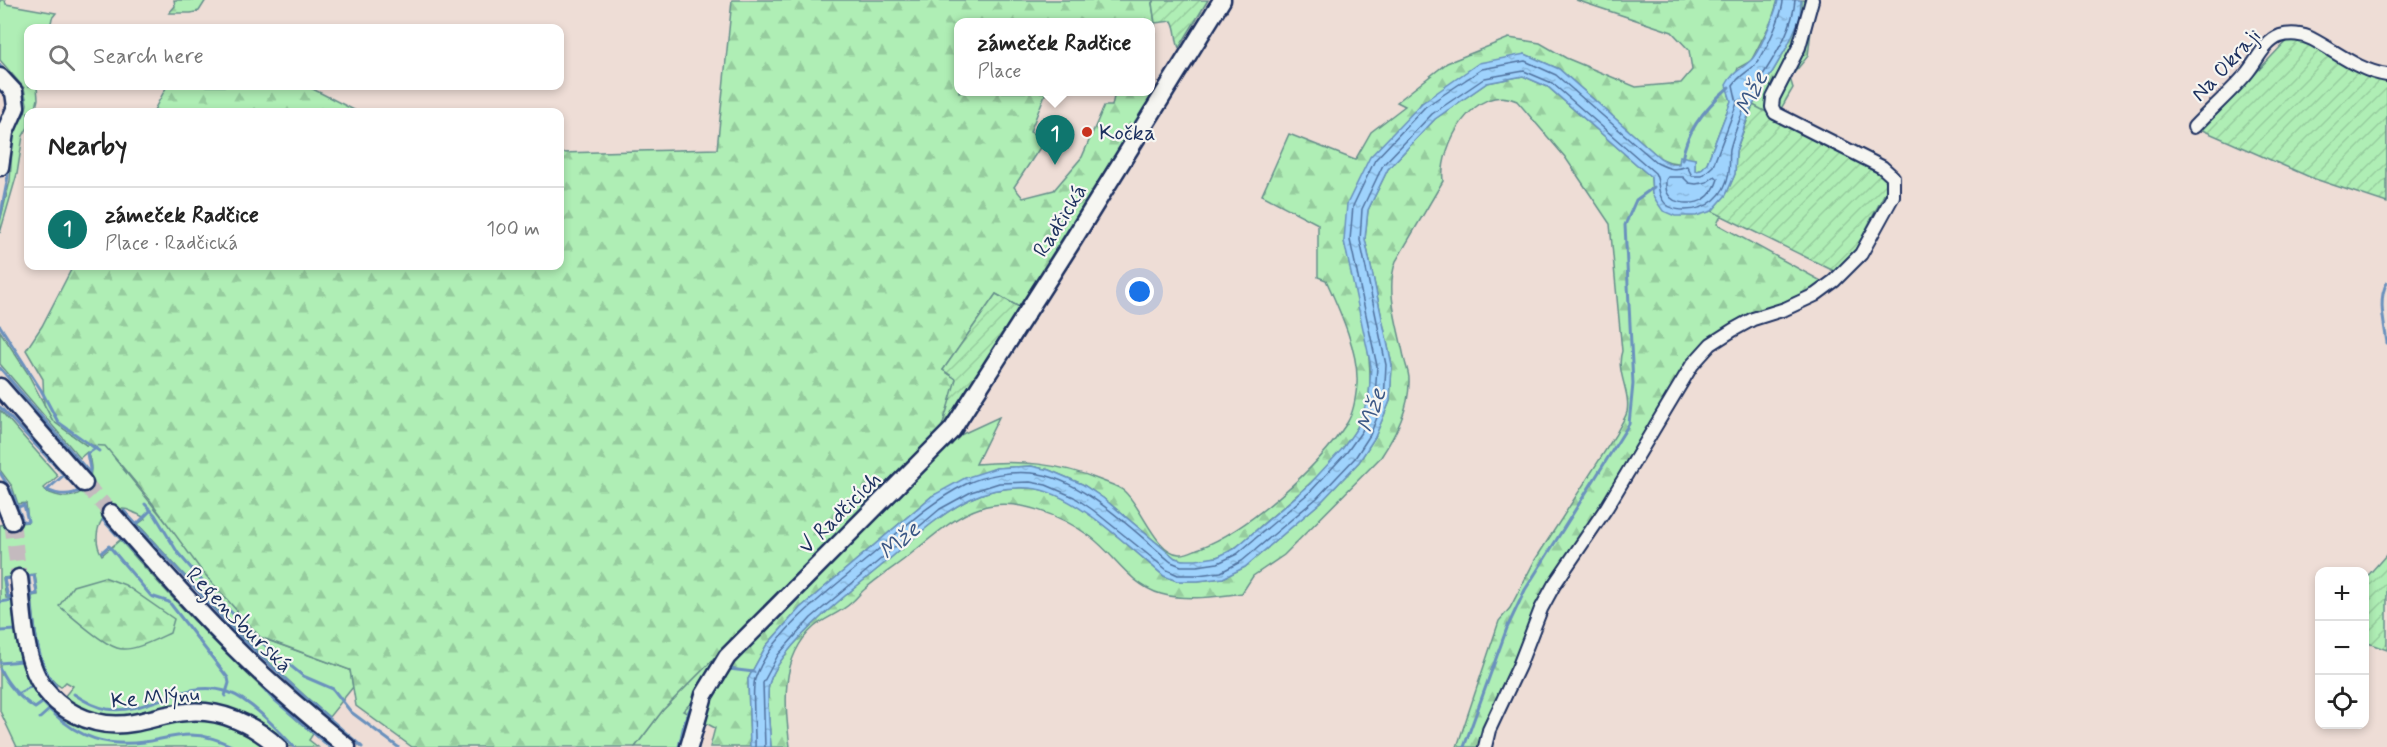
<!DOCTYPE html>
<html lang="en">
<head>
<meta charset="utf-8">
<style>
  :root { --surface:#fff; --page:#f6f6f6; --text:#222; --muted:#767676; --line:#e0e0e0; --accent:#0f766e }
  body { margin:0; font-family:Mynerve,sans-serif; background:var(--page); color:var(--text) }
  .controls { position:absolute; right:18px; bottom:18px; display:grid; overflow:hidden; border-radius:12px; box-shadow:0 3px 9px #0003 }
  .controls button { width:54px; height:54px; display:grid; place-items:center; padding:0; border:0; border-bottom:2px solid var(--line); background:var(--surface); color:var(--text); font:30px sans-serif }
  .you { position:absolute; left:1140px; top:292px; width:21px; height:21px; margin:-15px; border:4px solid #fff; border-radius:50%; background:#1a73e8; box-shadow:0 0 0 9px #1a73e833 }
  .badge { display:grid; place-items:center; width:39px; height:39px; border-radius:50%; background:var(--accent); color:#fff; font-size:20px; font-weight:700 }
  .pin { position:absolute; translate:-50% -50px; filter:drop-shadow(0 2px 3px #0008) }
  .pin::after { content:''; position:absolute; top:32px; width:21px; height:18px; background:inherit; clip-path:polygon(0 0,100% 0,50% 100%) }
  .popup { position:absolute; left:954px; top:18px; width:201px; height:78px; box-sizing:border-box; display:grid; place-content:center; border-radius:12px; background:var(--surface); filter:drop-shadow(0 2px 4px #0005); font-size:20px; white-space:nowrap; color:var(--muted) }
  .popup b { font-size:22px; color:var(--text) }
  .popup::after { content:''; position:absolute; left:50%; top:100%; margin-left:-12px; border:12px solid transparent; border-top-color:var(--surface) }
  .list { margin:0; padding:0; list-style:none }
  h2 { display:flex; justify-content:space-between; align-items:center; height:78px; margin:0; padding:0 24px; font-size:26px }
  h2 small { font-size:20px; font-weight:400; color:var(--muted) }
  .list li { display:grid; grid-template-columns:39px 1fr auto; gap:18px; align-items:center; box-sizing:border-box; height:84px; padding:0 24px; border-top:2px solid var(--line) }
  .list b { display:block; font-size:22px; white-space:nowrap }
  .list p { margin:0; font-size:20px; white-space:nowrap; color:var(--muted) }
  .list em { font-size:20px; font-style:normal; color:var(--muted) }
  .icon { flex:none; width:33px; height:33px; fill:none; stroke:currentColor; stroke-width:2; stroke-linecap:round; stroke-linejoin:round }
  .map { position:relative; flex:none; width:2387px; height:747px; overflow:hidden }
  .search { position:absolute; background:var(--surface); box-shadow:0 3px 9px #0003; left:24px; top:24px; width:540px; height:66px; display:flex; align-items:center; gap:15px; box-sizing:border-box; padding:0 21px; border-radius:12px; color:var(--muted); font-size:22px }
  .panel { position:absolute; background:var(--surface); box-shadow:0 3px 9px #0003; left:24px; top:108px; width:540px; height:162px; border-radius:12px }
  .map>svg:first-child { display:block }
  .grass { fill:#afeeb5; stroke:#658e8a; stroke-width:1.5 }
  .forest { fill:url(#forest-firs); stroke:#658e8a; stroke-width:1.5; fill-rule:evenodd }
  .garden { fill:url(#garden-furrows); stroke:#658e8a; stroke-width:1.5 }
  .water { fill:url(#water-ripples); stroke:#6a91bd; stroke-width:1.5 }
  .lines { fill:none; stroke-linecap:round; stroke-linejoin:round }
  .shore { stroke:#50719e; stroke-width:1.5 }
  .stream { stroke:#6a91bd; stroke-width:3 }
  .secondary-tunnel { stroke:#c4babe; stroke-width:16; stroke-dasharray:16 8; stroke-linecap:butt }
  .street-casing { stroke:#1b2f5e; stroke-width:16 }
  .secondary-casing { stroke:#1b2f5e; stroke-width:21 }
  .street { stroke:#f6f6f2; stroke-width:12 }
  .secondary { stroke:#f6f6f2; stroke-width:16 }
  .poi-dot { fill:#c8321e; stroke:#f6f6f2; stroke-width:2 }
  .labels { text-anchor:middle; stroke-width:4.5; stroke-linejoin:round; paint-order:stroke }
  .street-label { font-size:22px; fill:#1b2f5e; stroke:#f6f6f2 }
  .poi-label { font-size:22px; fill:#1b2f5e; stroke:#f6f6f2; text-anchor:start }
  .water-label { font-size:24px; font-style:italic; fill:#3c5886; stroke:#f6f6f2 }
</style>
</head>
<body>
<div class="map">
<svg width="2387" height="747" viewBox="0 0 2387 747">
  <defs>
    <pattern id="forest-firs" width="22" height="20" patternUnits="userSpaceOnUse" patternTransform="scale(1.5)"><rect width="22" height="20" fill="#afeeb5"/><path d="M5 1l3.5 6h-7zM16 11l3.5 6h-7z" fill="#96cc9e"/></pattern>
    <pattern id="garden-furrows" width="10" height="10" patternUnits="userSpaceOnUse" patternTransform="scale(1.5)"><rect width="10" height="10" fill="#afeeb5"/><path d="M-1 1l2-2M0 10L10 0M9 11l2-2" fill="none" stroke="#96cc9e"/></pattern>
    <pattern id="water-ripples" width="26" height="14" patternUnits="userSpaceOnUse" patternTransform="scale(1.5)"><rect width="26" height="14" fill="#9fd3fd"/><path d="M2 4q2-2 4 0t4 0M15 11q2-2 4 0t4 0" fill="none" stroke="#88b5db"/></pattern>
  </defs>
  <rect width="100%" height="100%" fill="#eeddd6"/>
  <filter id="ink" filterUnits="userSpaceOnUse"><feTurbulence type="fractalNoise" baseFrequency=".0167" numOctaves="2"/><feDisplacementMap in="SourceGraphic" scale="12" xChannelSelector="R" yChannelSelector="G"/><feConvolveMatrix kernelMatrix="1 2 1 2 8 2 1 2 1" color-interpolation-filters="sRGB"/></filter>
  <g filter="url(#ink)">
    <g class="grass">
      <polygon points="0,0 5,0 6,4 56,13 52,18 50,28 28,28 28,86 37,86 38,99 35,112 28,112 28,127 23,136 17,174 0,233 0,222 10,181 13,134 25,113 27,104 24,88 0,60"/>
      <path d="M0 331 27 372 53 421 86 445 111 441 115 459 259 637 350 670 353 687 329 717C260 658 199 592 138 524L145 519C141 514 138 515 133 512 105 498 88 534 102 555L120 540C181 609 244 675 313 734L309 740 318 747H290C259 711 211 697 164 706 154 708 144 713 133 715 109 720 83 712 64 697L73 686 66 682 61 687C36 674 35 621 32 596L38 595 35 574 3 578 6 598H15C19 623 21 650 28 674 41 717 91 737 132 732 151 730 170 720 190 720 219 719 243 729 265 747H17L0 711V525L28 522 26 503 18 504 12 486 0 470V410L58 476 44 488 47 492C53 494 60 497 66 497 90 496 96 469 87 452L80 458 0 364Z"/>
      <polygon points="730,642 683,747 635,747 663,710"/>
    </g>
    <g class="forest">
      <polygon points="174,0 206,0 199,11 191,13 169,13 175,6"/>
      <path d="M732 0H1154L1152 3 1155 23 1154 46 1155 68 1151 98 1019 307 996 294 943 370 957 379 942 427 912 460H908L832 540 663 710 635 747H412L356 706 350 670 260 637 201 570 150 500 105 446 86 445 53 421 44 404 43 379 26 350 42 326 73 266H560V153L717 149ZM959 22H1151V92H1115L1112 106H1104L1082 157 1054 190 1023 198 1014 187 1045 140 1030 132 1046 92H959Z"/>
      <path d="M1576 0H1778L1771 22 1751 61 1738 68 1729 95 1731 101 1707 163 1701 170 1695 171V159C1681 164 1674 165 1660 158L1559 69 1525 54 1421 103 1344 241C1354 284 1375 352 1369 394 1361 446 1302 491 1264 523 1250 535 1235 552 1216 557 1204 561 1187 563 1175 558L1103 498 1082 484 1049 470 1031 466 996 468 932 496 800 608 766 646 748 679 750 747H710L715 728 683 711 855 535 956 437 999 417 976 464C1019 460 1059 463 1100 480 1107 483 1118 486 1124 491 1142 507 1156 553 1179 554 1186 555 1194 550 1200 548 1250 529 1318 467 1347 423 1354 412 1356 396 1357 384 1359 352 1339 309 1326 280L1318 277V224L1262 195 1289 134 1355 160 1371 132 1405 106 1397 102 1447 63 1509 38 1540 43 1566 58 1636 87 1681 83 1692 70 1689 50 1672 32Z"/>
      <path d="M1801 0H1812L1813 14 1808 56 1790 78 1793 88 1734 190 1717 224 1832 287C1788 308 1740 325 1703 359L1561 578 1497 721 1488 747H1457L1499 621 1510 608 1535 560 1616 434C1619 427 1625 419 1627 412 1631 392 1615 371 1622 351L1610 224 1565 157 1517 101C1475 81 1439 146 1443 181L1396 261C1385 290 1398 327 1404 357 1405 364 1409 372 1409 379 1410 408 1396 434 1381 457L1284 555 1253 576 1242 593C1217 597 1186 601 1161 594 1130 585 1115 555 1091 537 1062 516 1016 496 980 508 955 516 932 537 912 553 897 566 879 576 865 589 860 593 857 598 852 602 841 613 826 617 814 627 779 658 785 706 790 747H771C770 732 766 696 769 684 780 645 850 592 881 566 910 542 937 515 972 498 989 490 1010 487 1029 488 1072 489 1131 549 1164 576L1177 581H1198L1223 578 1245 567 1321 502 1359 462 1375 437 1390 401 1392 365 1365 239 1368 210 1388 169 1435 119 1487 83 1523 76 1548 87 1651 177 1652 194 1726 195 1750 110 1787 47 1800 18Z"/>
      <polygon points="167,86 307,86 358,112 153,112"/>
      <path d="M104 577 125 585 174 619 170 633C157 639 131 653 117 648 100 642 74 618 59 606L73 586Z"/>
    </g>
    <g class="garden">
      <path d="M1154 0H1208L1179 48C1175 39 1177 29 1172 21L1155 23 1152 3Z"/>
      <polygon points="2288,39 2300,39 2350,69 2387,80 2387,203 2312,178 2202,130"/>
      <polygon points="1753,105 1848,155 1891,181 1849,262 1836,272 1712,211 1726,194 1735,174 1736,151"/>
      <polygon points="996,294 1019,307 968,393 942,427 956,379 943,370"/>
      <polygon points="2387,554 2387,650 2365,642 2364,580"/>
    </g>
    <path class="water" d="M1778 0H1801L1800 18 1787 47 1750 110 1736 151 1735 174 1726 195 1712 211 1696 216H1675L1663 211 1657 202 1652 194 1651 177 1548 87 1523 76 1487 83 1435 119 1388 169 1368 210 1365 239 1392 365 1390 401 1375 437 1359 462 1321 502 1245 567 1223 578 1198 581H1177L1164 576C1131 549 1072 490 1029 488 1010 487 989 490 972 498 937 515 910 542 881 566 850 592 780 645 769 684 766 696 770 732 771 747H750L748 679 766 646 800 608 932 496 965 478 996 468 1031 466 1049 470 1082 484 1103 498 1175 558 1182 560H1196L1217 557 1234 549 1307 487 1343 448 1357 428 1369 396 1371 366 1344 241 1347 204 1370 157 1422 103 1479 63 1525 54 1559 69 1660 158 1671 164H1679L1680 156 1695 159V171L1701 170 1707 163 1731 101 1726 85C1732 73 1740 70 1750 61 1759 54 1776 12 1778 0Z"/>
    <g class="lines">
      <g class="shore">
        <path d="M1715 176 1718 179C1716 186 1711 195 1704 199 1695 205 1673 205 1668 194 1665 190 1666 185 1666 180L1668 177H1683L1689 183 1696 184 1707 182Z"/>
        <path d="M755 747C756 732 751 691 755 679 770 633 835 586 872 555 902 529 930 502 966 484 985 475 1011 471 1032 473 1083 478 1133 531 1171 562L1181 566H1197L1218 563 1237 554 1311 491 1347 452 1362 431 1375 398 1377 366 1350 240 1353 206 1375 160 1425 107 1482 69 1525 61 1556 75 1657 163C1669 169 1675 171 1687 166L1692 176H1702L1713 166 1737 103 1733 85C1739 76 1746 73 1754 66 1764 57 1783 13 1783 0"/>
        <path d="M765 747 763 683 778 655 811 618 940 509 971 492 999 483 1030 482 1046 485 1074 497 1093 510 1167 570 1178 575H1198L1221 572 1242 561 1317 498 1355 458 1370 435 1384 400 1386 365 1360 240 1362 209 1383 165 1432 114 1485 78 1524 71 1552 83 1655 173C1660 181 1657 191 1662 199 1667 208 1675 210 1685 210 1708 210 1725 196 1729 172 1730 165 1729 157 1730 149 1733 136 1740 119 1745 106 1762 71 1792 40 1795 0"/>
      </g>
      <g class="stream">
        <polyline points="0,65 6,72"/>
        <path d="M10 77C25 89 30 104 18 120"/>
        <path d="M1682 160C1686 130 1707 106 1729 87"/>
        <polyline points="0,218 7,182 11,149"/>
        <path d="M2387 283C2377 299 2385 326 2387 343"/>
        <polyline points="0,326 41,390 58,422 99,451"/>
        <polyline points="0,368 88,471"/>
        <polyline points="0,407 78,490"/>
        <polyline points="0,473 12,492 22,519"/>
        <path d="M64 475 47 490C58 495 69 497 81 490"/>
        <polyline points="88,480 90,469 87,454 96,448"/>
        <polyline points="145,504 155,515 178,553 216,597 259,640 303,676 333,689 351,712 398,747"/>
        <polyline points="124,511 238,635 308,700 362,747"/>
        <polyline points="103,520 212,637"/>
        <polyline points="16,522 28,521 24,505 18,507"/>
        <polyline points="137,524 151,510"/>
        <polyline points="102,552 109,546 151,596 169,602 228,678 229,683 225,696"/>
        <polyline points="28,576 34,575 37,594 31,595"/>
        <path d="M29 577C33 608 33 662 56 686"/>
        <polyline points="10,578 4,579 8,597 13,596"/>
        <polyline points="11,579 13,595"/>
        <polyline points="0,602 13,600"/>
        <polyline points="0,631 17,630"/>
        <path d="M18 643C22 670 33 694 52 712 79 738 107 747 144 742 159 740 174 735 190 735 206 735 219 740 234 747"/>
        <polyline points="0,663 22,661"/>
        <path d="M0 669C8 686 20 698 35 708L42 703"/>
        <polyline points="729,669 754,672"/>
        <polyline points="258,681 270,696 330,747"/>
        <polyline points="698,689 711,667"/>
        <polyline points="17,694 32,686"/>
        <path d="M74 694C84 701 95 707 107 709 149 715 185 677 228 692 251 700 277 729 294 747"/>
        <polyline points="40,718 49,710"/>
        <polyline points="679,747 685,720 696,695"/>
        <polyline points="1464,747 1507,628 1525,590 1629,424 1633,384 1625,225 1636,200 1654,187"/>
      </g>
      <g class="secondary-tunnel">
        <polyline points="84,483 111,513"/>
        <polyline points="12,521 19,578"/>
      </g>
      <defs>
        <g id="street">
          <path d="M2194 127C2211 109 2231 92 2246 74 2257 61 2264 42 2280 36 2290 33 2303 34 2312 39 2337 52 2359 71 2387 75"/>
          <polyline points="1485,747 1489,730 1519,666 1541,609 1554,585 1607,507 1692,365 1711,344 1733,330 1753,319 1785,309 1815,295 1834,281 1861,254 1893,196 1893,177 1882,167 1775,113 1772,107 1773,98 1799,47 1812,0"/>
        </g>
        <g id="secondary">
          <polyline points="0,77 14,92 16,107 5,132 0,167"/>
          <polyline points="0,387 84,483"/>
          <polyline points="0,491 12,521"/>
          <path d="M111 513C152 559 192 606 236 649 271 684 309 716 347 747"/>
          <path d="M19 578C23 609 23 644 35 672 51 710 94 730 133 723 151 720 168 713 187 712 220 709 254 724 278 747"/>
          <polyline points="689,747 704,695 727,657 952,430 1070,245 1222,0"/>
        </g>
      </defs>
      <use href="#street" class="street-casing"/>
      <use href="#secondary" class="secondary-casing"/>
      <use href="#street" class="street"/>
      <use href="#secondary" class="secondary"/>
    </g>
  </g>
  <circle class="poi-dot" cx="1087" cy="132" r="6"/>
  <g class="labels">
    <g class="street-label">
      <text transform="translate(2225 64) rotate(-47)" y="8">Na Okraji</text>
      <text transform="translate(1059 220) rotate(-58)" y="8">Radčická</text>
      <text transform="translate(839 512) rotate(-45)" y="8">V Radčicích</text>
      <text transform="translate(240 619) rotate(45)" y="8">Regensburská</text>
      <text transform="translate(155 696) rotate(-5)" y="8">Ke Mlýnu</text>
    </g>
    <g class="poi-label">
      <text x="1099" y="140">Kočka</text>
    </g>
    <g class="water-label">
      <text transform="translate(1751 93) rotate(-64)" y="8">Mže</text>
      <text transform="translate(1371 410) rotate(-71)" y="8">Mže</text>
      <text transform="translate(899 540) rotate(-40)" y="8">Mže</text>
    </g>
  </g>
</svg>
<div class="controls">
<button>+</button>
<button>−</button>
<button><svg class="icon" aria-label="locate" viewBox="0 0 24 24"><circle cx="12" cy="12" r="6"/><path d="M12 2v4M12 18v4M2 12h4M18 12h4"/></svg></button>
</div>
<div class="you"></div>
<div class="pin badge" style="left:1055px;top:165px">1</div>
<div class="popup"><b>zámeček Radčice</b>Place</div>
<div class="search"><svg class="icon" aria-label="search" viewBox="0 0 24 24"><circle cx="10" cy="10" r="6"/><path d="M15 15l6 6"/></svg>Search here</div>
<section class="panel">
<h2>Nearby<small></small></h2>
<ul class="list">
<li><span class="badge">1</span><div><b>zámeček Radčice</b><p>Place · Radčická</p></div><em>100 m</em></li>
</ul>
</section>
</div>
</body>
</html>
